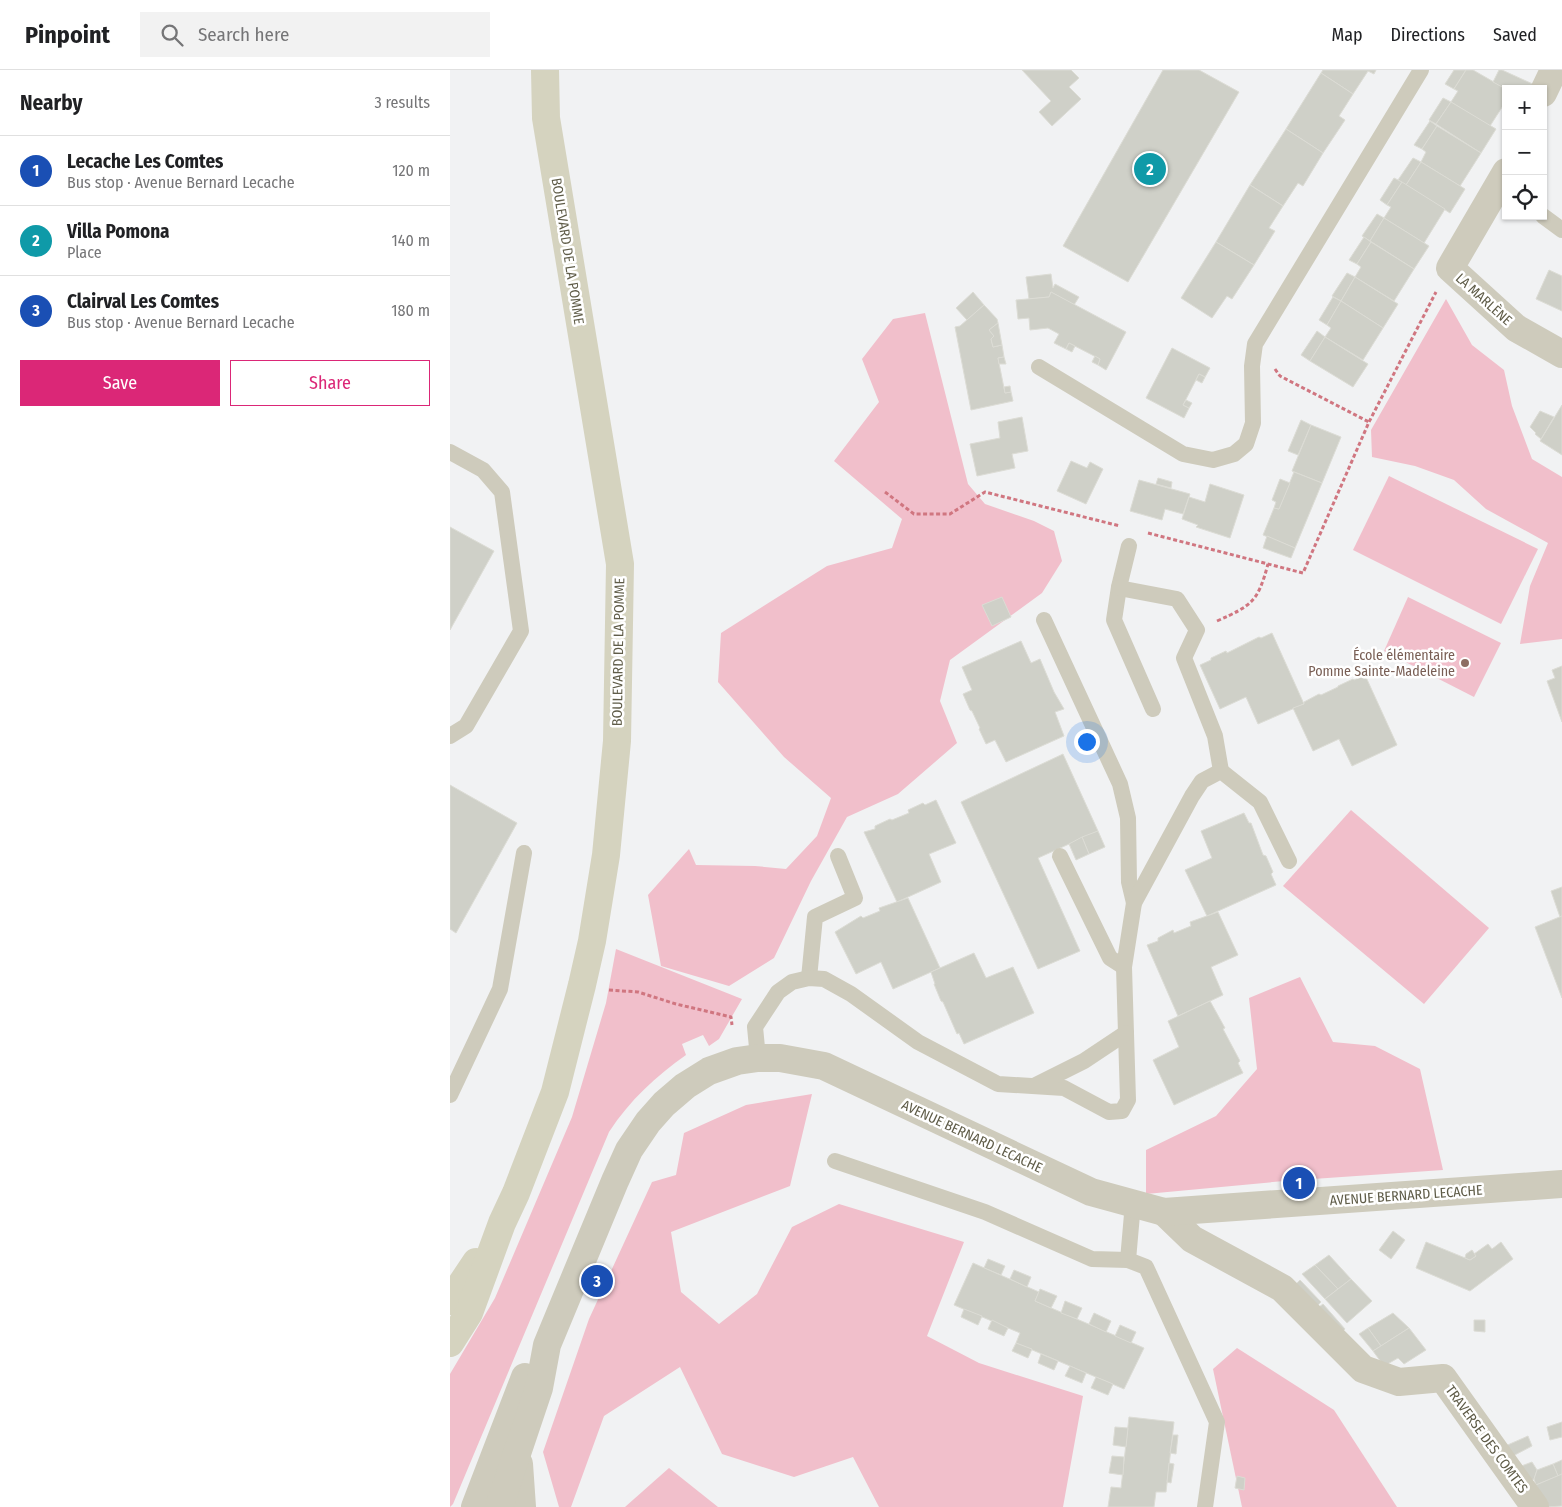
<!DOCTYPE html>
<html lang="en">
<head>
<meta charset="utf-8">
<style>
  :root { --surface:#fff; --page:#f2f2f2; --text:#202124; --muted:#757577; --line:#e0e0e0; --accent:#db2777 }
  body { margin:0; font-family:"Fira Sans Condensed",sans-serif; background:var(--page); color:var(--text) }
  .controls { position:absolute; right:15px; top:15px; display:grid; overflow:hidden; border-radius:0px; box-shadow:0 1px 4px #0004 }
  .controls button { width:45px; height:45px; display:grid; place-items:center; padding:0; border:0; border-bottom:1px solid var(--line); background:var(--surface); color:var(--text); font:25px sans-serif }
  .you { position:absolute; left:636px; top:671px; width:18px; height:18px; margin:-12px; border:4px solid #fff; border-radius:50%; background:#1a73e8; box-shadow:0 0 0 8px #1a73e833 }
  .badge { display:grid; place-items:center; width:32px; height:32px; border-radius:50%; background:var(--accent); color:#fff; font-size:16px; font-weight:700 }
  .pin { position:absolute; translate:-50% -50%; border:2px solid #fff; box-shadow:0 1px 5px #0006 }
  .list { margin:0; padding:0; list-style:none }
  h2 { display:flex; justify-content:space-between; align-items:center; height:65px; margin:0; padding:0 20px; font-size:21px }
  h2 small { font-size:16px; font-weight:400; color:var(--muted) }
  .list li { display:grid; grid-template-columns:32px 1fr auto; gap:15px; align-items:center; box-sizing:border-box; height:70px; padding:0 20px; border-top:1px solid var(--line) }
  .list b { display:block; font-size:19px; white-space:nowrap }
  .list p { margin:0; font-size:16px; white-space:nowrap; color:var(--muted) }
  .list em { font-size:16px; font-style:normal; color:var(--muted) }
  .actions { display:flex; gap:10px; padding:15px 20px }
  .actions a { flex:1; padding:11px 0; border:1px solid var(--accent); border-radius:0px; text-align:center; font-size:18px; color:var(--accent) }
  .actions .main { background:var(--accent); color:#fff }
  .icon { flex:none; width:28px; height:28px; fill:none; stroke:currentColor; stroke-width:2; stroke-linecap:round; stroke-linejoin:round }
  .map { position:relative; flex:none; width:1112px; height:1437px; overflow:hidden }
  header { display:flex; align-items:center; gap:30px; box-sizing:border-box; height:70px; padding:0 25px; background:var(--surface); border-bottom:1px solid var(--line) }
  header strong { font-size:24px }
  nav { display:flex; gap:28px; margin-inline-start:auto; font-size:18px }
  .search { width:350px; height:45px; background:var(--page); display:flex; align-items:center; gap:12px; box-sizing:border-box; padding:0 18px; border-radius:0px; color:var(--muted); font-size:19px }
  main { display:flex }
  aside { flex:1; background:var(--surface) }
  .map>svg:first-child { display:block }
  .green { fill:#f1bfcb }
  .building { fill:#cfd0c8; stroke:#dcdcd5 }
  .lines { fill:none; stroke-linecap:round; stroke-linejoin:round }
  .path { stroke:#d07680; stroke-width:3; stroke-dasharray:4 2.5; stroke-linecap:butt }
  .service { stroke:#cecbbc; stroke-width:16 }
  .minor { stroke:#cecbbc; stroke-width:28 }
  .secondary { stroke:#d5d3bf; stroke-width:28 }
  .education-dot { fill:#8d6e63; stroke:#fff; stroke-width:2 }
  .labels { text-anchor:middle; stroke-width:5; stroke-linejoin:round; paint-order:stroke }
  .street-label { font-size:14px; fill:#5f5c48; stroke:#fff }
  .education-label { font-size:14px; fill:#785e54; stroke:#fff; text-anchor:end }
</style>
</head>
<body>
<header>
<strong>Pinpoint</strong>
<div class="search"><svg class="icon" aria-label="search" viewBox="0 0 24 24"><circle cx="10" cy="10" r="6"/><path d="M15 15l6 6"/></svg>Search here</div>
<nav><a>Map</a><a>Directions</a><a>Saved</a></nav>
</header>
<main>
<aside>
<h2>Nearby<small>3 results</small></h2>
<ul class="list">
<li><span class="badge" style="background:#1a4fb4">1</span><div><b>Lecache Les Comtes</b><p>Bus stop · Avenue Bernard Lecache</p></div><em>120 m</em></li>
<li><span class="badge" style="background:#0f9aa8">2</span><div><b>Villa Pomona</b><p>Place</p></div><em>140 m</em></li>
<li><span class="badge" style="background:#1a4fb4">3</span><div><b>Clairval Les Comtes</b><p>Bus stop · Avenue Bernard Lecache</p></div><em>180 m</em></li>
</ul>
<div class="actions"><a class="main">Save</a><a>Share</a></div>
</aside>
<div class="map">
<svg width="1112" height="1437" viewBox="0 0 1112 1437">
  <rect width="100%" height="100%" fill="#f1f2f3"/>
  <g class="green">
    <polygon points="996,229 1022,275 1054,300 1062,336 1082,389 1112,407 1112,569 1070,574 1080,516 1098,473 1036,439 1004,410 965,396 922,387 921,360"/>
    <polygon points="475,243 518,414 535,434 584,451 604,461 612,491 592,523 500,590 490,631 507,673 448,724 397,747 361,811 324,888 279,916 211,896 198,825 239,779 246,795 305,796 336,799 367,766 381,728 334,687 268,612 271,563 377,496 442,478 452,449 384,391 429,332 412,289 443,249"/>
    <polygon points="939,406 1088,479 1051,554 903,480"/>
    <polygon points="958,527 1051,573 1024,627 934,581"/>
    <polygon points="901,740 1039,858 974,934 833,816"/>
    <path d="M166 879 292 929 269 969 259 976 253 965 232 974 236 985C206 1006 180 1030 159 1062L3 1434 0 1437V1304L45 1228 122 1047 156 933Z"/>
    <polygon points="850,907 883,972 925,976 970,999 993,1100 834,1111 696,1124 696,1080 766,1046 807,999 799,928"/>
    <polygon points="362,1024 340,1116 221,1162 231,1222 269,1254 307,1224 342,1157 389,1134 514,1172 477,1266 529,1293 633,1326 613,1437 429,1437 403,1387 344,1407 272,1384 230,1297 154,1346 121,1437 109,1437 93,1382 139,1249 202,1112 226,1105 234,1063 296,1035"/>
    <polygon points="787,1278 884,1340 947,1437 792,1437 763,1299"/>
    <polygon points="219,1398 268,1437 175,1437"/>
  </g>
  <g class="building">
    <polygon points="572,0 621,0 629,8 619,17 631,29 602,56 589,42 601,31"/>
    <polygon points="713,0 749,0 789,22 678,212 613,176"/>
    <polygon points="873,0 926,0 924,4 918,1 903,24 871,3"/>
    <polygon points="1004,0 1016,0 1004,19 995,14"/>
    <polygon points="1016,0 1023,0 1056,19 1056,31 1040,56 1001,32 1008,21 1004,19"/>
    <polygon points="1049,0 1052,0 1087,16 1086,19 1056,19 1043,12"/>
    <polygon points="871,3 903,24 889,46 895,50 873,83 836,59"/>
    <polygon points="993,28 1001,32 986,54 979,50"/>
    <polygon points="1001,32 1046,59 1031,83 986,54"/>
    <polygon points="980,51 987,56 972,79 964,75"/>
    <polygon points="987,56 1031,83 1010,116 971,92 976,82 972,79"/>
    <polygon points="836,59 873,83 853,116 848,113 833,136 800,115"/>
    <polygon points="963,88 971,92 956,115 948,110"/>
    <polygon points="971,92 1015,119 1000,143 956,115"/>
    <polygon points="944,108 952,112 937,135 930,130"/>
    <polygon points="952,112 995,139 974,173 934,148 941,137 937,135"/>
    <polygon points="800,115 833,136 819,158 825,161 804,195 766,172"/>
    <polygon points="927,144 934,148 920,171 912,166"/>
    <polygon points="934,148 979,176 964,199 920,171"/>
    <polygon points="914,167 921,172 907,194 899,190"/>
    <polygon points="766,172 804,195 782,229 777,226 762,248 731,228"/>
    <polygon points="921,172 964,199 944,231 905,207 911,197 907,194"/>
    <polygon points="1099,200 1112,206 1112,241 1086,229"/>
    <polygon points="897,203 905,207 891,231 882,226"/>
    <polygon points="601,204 603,218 605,214 629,227 624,235 601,222 599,227 579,229 576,207"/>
    <polygon points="905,207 948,234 933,258 891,231"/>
    <polygon points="523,222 534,235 517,250 506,238"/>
    <polygon points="601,222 676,262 656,300 648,295 650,289 619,273 616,279 604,273 609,264 598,258 580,260 579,248 568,249 566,230 599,227"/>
    <polygon points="883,227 891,231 877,255 869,250"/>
    <polygon points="891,231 933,258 913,290 875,267 881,258 877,255"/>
    <polygon points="534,235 547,249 548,253 539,260 544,266 541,269 543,277 552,275 554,287 548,288 555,323 561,322 563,331 521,340 505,257 510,256"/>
    <polygon points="548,253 552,275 543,277 541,269 544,266 539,260"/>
    <polygon points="867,261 875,267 860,291 851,285"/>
    <polygon points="875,267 918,294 903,317 860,291"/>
    <polygon points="619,273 625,276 622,282 616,279"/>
    <polygon points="722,278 760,298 755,307 749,304 733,335 739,338 734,348 696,328"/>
    <polygon points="645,286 650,289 648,295 642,292"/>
    <polygon points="554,287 556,294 549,294 548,288"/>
    <polygon points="749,304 755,307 752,313 746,310"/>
    <polygon points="560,316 561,322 555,323 554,317"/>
    <polygon points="736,330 742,333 739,338 733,335"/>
    <polygon points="1112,335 1112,385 1090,371"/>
    <polygon points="1090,341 1104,347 1091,369 1085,364 1086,363 1080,357"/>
    <polygon points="572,347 578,381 562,384 565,398 527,406 520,374 550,368 548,352"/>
    <polygon points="851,350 861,355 848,385 838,381"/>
    <polygon points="861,355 891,367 872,413 842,401"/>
    <polygon points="621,391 637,398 640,392 653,399 636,434 607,421"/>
    <polygon points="844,402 872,413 845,478 813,465 824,438 829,439"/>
    <polygon points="708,408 722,412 721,418 706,414"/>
    <polygon points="830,409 840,413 829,439 824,438 826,432 822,430"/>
    <polygon points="689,410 740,424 733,444 715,439 712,450 680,441"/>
    <polygon points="760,414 794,425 780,468 746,457 748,455 732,449 739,427 755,432"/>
    <polygon points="0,457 44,481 0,560"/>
    <polygon points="817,466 845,478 841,488 813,478"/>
    <polygon points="552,527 561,547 542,556 532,535"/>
    <polygon points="822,563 854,634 808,654 796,627 770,639 750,595 761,590 761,588 776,581 777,583 809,567 811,568"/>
    <polygon points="571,571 581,593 590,589 604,622 614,639 605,642 614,666 556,692 545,670 536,674 529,659 530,658 522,641 520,640 513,624 522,620 512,597"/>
    <polygon points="1112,596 1112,652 1097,611 1105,608 1102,600"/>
    <polygon points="915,605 947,675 902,696 889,669 863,681 843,638 854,634 854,632 869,624 871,625 888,617 888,616 903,609 904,610"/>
    <polygon points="613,684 648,761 588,788 630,881 588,899 511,732"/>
    <polygon points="0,715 67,753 6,863 0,859"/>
    <polygon points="486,730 506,773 479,784 491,812 447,832 414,762 425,759 425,756 440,749 442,750 459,743 458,740 473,733 475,735"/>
    <polygon points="794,743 799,753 801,753 813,785 816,786 823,802 821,804 826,815 757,846 735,800 762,788 751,761"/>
    <polygon points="648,761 655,777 639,784 632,767"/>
    <polygon points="632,767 639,784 626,790 619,774"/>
    <polygon points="1112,817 1112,846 1110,847 1101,821"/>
    <polygon points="458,828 490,898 443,919 431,892 406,904 385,862 411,846 413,848 430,841 429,838"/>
    <polygon points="768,842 788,885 761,897 773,925 728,946 697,875 708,871 708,868 723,860 724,863 741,856 740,852"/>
    <polygon points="1112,846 1112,928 1085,857"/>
    <polygon points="524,883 536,908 563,897 584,943 514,974 509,963 507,964 493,932 491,931 484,914 485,914 481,902"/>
    <polygon points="760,931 775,958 773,959 790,991 788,993 793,1003 724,1035 703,990 729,977 718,951"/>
    <polygon points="943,1161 955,1170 941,1189 929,1180"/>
    <polygon points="976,1172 1020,1190 1026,1186 1024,1184 1038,1174 1042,1179 1051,1172 1063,1189 1020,1221 966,1198"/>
    <polygon points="1022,1180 1026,1186 1020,1190 1015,1188 1016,1184"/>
    <polygon points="879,1185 901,1209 888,1219 865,1195"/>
    <polygon points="538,1189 555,1196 551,1205 534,1198"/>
    <polygon points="523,1193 589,1222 585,1231 694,1278 674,1319 566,1273 570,1263 504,1235"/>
    <polygon points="865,1195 888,1219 875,1229 852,1204"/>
    <polygon points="564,1200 581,1207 577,1217 560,1209"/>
    <polygon points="901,1209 922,1231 897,1253 875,1229"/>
    <polygon points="850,1210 871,1232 864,1239 843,1217"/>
    <polygon points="590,1219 607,1226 601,1238 585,1231"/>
    <polygon points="615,1231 632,1238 627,1249 611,1243"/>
    <polygon points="873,1234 895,1259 889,1265 865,1240"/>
    <polygon points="514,1239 532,1246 528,1255 511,1247"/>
    <polygon points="644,1243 661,1251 656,1262 639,1254"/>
    <polygon points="943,1243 959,1258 931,1276 918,1258"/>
    <polygon points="542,1250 558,1258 554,1266 538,1259"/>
    <polygon points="1024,1250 1035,1250 1035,1262 1024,1261"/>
    <polygon points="670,1255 686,1262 681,1273 665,1266"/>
    <polygon points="918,1258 931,1276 923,1281 909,1264"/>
    <polygon points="959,1258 976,1280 954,1294 948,1288 934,1296 923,1281"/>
    <polygon points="566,1273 582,1279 578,1288 562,1281"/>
    <polygon points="591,1284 608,1291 604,1300 588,1293"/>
    <polygon points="620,1296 636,1303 632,1313 615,1306"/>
    <polygon points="646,1307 663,1314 658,1325 641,1318"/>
    <polygon points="679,1347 724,1352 716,1422 706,1422 704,1437 658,1437 661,1417 671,1418"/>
    <polygon points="1112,1352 1112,1367 1100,1370 1097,1357"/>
    <polygon points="665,1357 678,1358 676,1377 663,1375"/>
    <polygon points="723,1365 728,1365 726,1384 720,1383"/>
    <polygon points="1078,1366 1082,1376 1059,1388 1053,1377"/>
    <polygon points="662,1386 674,1387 673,1405 659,1403"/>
    <polygon points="1112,1390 1112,1404 1108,1406 1103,1394"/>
    <polygon points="1082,1392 1087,1400 1084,1409 1077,1413 1066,1398"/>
    <polygon points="719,1393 724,1394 721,1413 717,1412"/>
    <polygon points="1103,1394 1108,1406 1086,1415 1084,1409 1087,1400"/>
    <polygon points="1112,1404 1112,1436 1097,1437 1086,1415"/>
    <polygon points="787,1406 795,1408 794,1420 785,1418"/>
  </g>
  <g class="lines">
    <g class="path">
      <polyline points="825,299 830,306 919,352"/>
      <polyline points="435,422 464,444 500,444 535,422 670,456"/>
      <polyline points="698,463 853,503 919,352 986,222"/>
      <path d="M767 551C803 535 808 531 818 494"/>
      <polyline points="159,920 188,922 226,934 281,947 282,955"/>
    </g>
    <g class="service">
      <polyline points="1093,146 1112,160"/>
      <polyline points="589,297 733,384 763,390 784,384 796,374 803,353 802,296 805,274 971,0"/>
      <polyline points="0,382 33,400 52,422 71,561 16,656 0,666"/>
      <polyline points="679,476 669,517 664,550 703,639"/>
      <polyline points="669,518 727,529 747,560 734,588 765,666 771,701"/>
      <polyline points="594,550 670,714 678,748 679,812 684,833"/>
      <polyline points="610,786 660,888 674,897"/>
      <polyline points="359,908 365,847 405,828 388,786"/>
      <polyline points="308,988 305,957 328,922 342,912 359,908 374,909 401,924 468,972 548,1014 614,1018 659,1042 672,1041 678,1030 674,897 684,833 742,726 752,711 771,701 810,732 839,791"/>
      <polyline points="586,1015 634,991 676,963"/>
      <polyline points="0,1025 50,919 74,783"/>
      <polyline points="385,1091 535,1142 642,1189 678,1190"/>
      <polyline points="683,1133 678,1190 696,1197 767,1352 755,1437"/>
    </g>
    <g class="minor">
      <polyline points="1093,23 1104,0"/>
      <polyline points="1056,102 1000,198 1066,258 1112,284"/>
      <polyline points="714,1142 742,1169 832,1218 913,1299 949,1312 993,1308 1085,1437"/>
      <polyline points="69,1394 72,1437"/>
      <polyline points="25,1437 75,1307"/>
      <polyline points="49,1437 89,1318 97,1275 165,1111 179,1080 198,1052 214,1034 235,1016 259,1001 287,991 308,988 330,988 374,996 641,1122 714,1142 1112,1114"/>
    </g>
    <g class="secondary">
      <polyline points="0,1231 26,1192"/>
      <polyline points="0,1273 19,1243 52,1153 66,1123 105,1022 132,915 142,871 156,785 167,671 170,494 96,48 95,0"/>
    </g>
  </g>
  <circle class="education-dot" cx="1015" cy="593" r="5"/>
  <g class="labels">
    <g class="street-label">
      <text transform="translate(118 181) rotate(81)" y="5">BOULEVARD DE LA POMME</text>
      <text transform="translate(1034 229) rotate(42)" y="5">LA MARLÈNE</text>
      <text transform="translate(168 582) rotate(-89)" y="5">BOULEVARD DE LA POMME</text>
      <text transform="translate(522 1066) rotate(25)" y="5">AVENUE BERNARD LECACHE</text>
      <text transform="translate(956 1125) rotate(-4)" y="5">AVENUE BERNARD LECACHE</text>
      <text transform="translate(1037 1369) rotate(54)" y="5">TRAVERSE DES COMTES</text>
    </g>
    <g class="education-label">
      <text x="1005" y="590">École élémentaire<tspan x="1005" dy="16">Pomme Sainte-Madeleine</tspan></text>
    </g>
  </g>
</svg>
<div class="controls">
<button>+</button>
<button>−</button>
<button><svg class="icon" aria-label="locate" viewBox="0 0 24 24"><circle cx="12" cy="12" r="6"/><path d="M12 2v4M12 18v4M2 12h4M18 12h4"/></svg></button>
</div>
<div class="you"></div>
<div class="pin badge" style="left:849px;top:1113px;background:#1a4fb4">1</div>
<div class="pin badge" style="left:700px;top:99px;background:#0f9aa8">2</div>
<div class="pin badge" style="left:147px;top:1211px;background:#1a4fb4">3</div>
</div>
</main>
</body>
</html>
